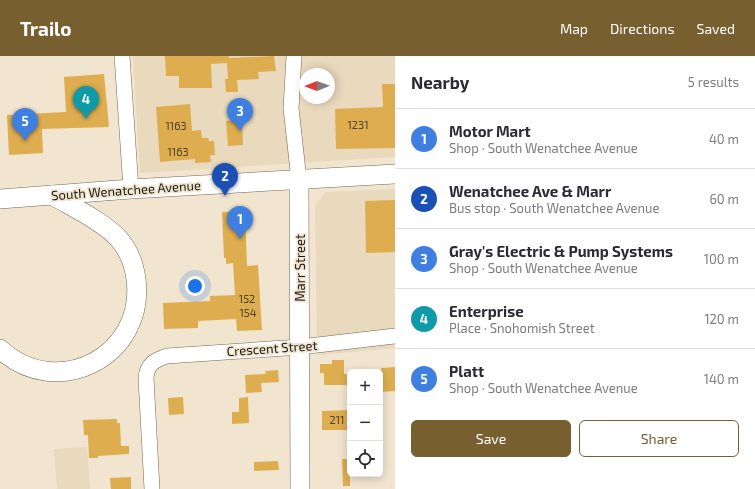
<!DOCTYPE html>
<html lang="en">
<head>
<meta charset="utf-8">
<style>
  :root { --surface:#fff; --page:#f7f7f7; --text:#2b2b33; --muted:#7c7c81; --line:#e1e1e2; --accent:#785f30 }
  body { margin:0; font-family:"Exo 2",sans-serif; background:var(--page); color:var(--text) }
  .controls { position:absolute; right:12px; bottom:12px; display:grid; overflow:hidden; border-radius:6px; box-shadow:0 2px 10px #0003 }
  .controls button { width:36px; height:36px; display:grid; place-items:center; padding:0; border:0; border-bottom:1px solid var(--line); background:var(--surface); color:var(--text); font:20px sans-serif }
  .compass { position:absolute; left:299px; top:12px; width:36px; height:36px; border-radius:50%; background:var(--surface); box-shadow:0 2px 10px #0003; rotate:269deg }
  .you { position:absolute; left:195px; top:230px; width:14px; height:14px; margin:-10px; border:3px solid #fff; border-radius:50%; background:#1a73e8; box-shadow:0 0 0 6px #1a73e833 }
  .badge { display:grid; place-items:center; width:26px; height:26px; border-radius:50%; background:var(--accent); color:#fff; font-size:13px; font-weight:700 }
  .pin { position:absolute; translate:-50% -33px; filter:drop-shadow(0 1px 2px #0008) }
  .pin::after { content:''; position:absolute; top:21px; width:14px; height:12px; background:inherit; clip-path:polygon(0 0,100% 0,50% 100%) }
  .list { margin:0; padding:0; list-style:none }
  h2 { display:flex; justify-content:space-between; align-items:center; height:52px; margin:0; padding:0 16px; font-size:17px }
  h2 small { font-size:13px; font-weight:400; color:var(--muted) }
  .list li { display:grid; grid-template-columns:26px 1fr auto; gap:12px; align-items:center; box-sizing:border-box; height:60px; padding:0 16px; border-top:1px solid var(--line) }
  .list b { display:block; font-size:15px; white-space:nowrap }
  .list p { margin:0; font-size:13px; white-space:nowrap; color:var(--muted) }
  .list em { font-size:13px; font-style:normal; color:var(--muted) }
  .actions { display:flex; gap:8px; padding:12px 16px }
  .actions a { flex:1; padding:9px 0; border:1px solid var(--accent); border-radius:6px; text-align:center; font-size:14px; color:var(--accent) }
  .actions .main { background:var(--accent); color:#fff }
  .icon { flex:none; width:22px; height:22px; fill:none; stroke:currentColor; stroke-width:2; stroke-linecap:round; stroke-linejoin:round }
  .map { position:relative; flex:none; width:395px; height:433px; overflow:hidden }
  header { display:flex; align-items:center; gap:24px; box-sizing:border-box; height:56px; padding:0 20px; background:var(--accent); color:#fff }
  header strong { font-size:19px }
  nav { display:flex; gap:22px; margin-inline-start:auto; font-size:14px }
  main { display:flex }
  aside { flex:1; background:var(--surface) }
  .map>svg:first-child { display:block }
  .built { fill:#e9d9bd; fill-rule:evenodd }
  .building { fill:#ddad50 }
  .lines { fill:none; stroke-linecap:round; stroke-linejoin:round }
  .minor-casing { stroke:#726855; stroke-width:16 }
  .major-casing { stroke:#726855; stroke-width:20 }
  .minor { stroke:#fff; stroke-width:15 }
  .major { stroke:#fff; stroke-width:19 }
  .labels { text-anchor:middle; stroke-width:3.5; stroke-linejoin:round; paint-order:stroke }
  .number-label { font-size:11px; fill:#4d3e21 }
  .street-label { font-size:13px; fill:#1d1911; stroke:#f1e5d0 }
</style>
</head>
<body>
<header>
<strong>Trailo</strong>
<nav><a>Map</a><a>Directions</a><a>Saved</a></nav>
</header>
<main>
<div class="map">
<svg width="395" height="433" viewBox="0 0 395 433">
  <rect width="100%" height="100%" fill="#f1e5d0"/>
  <g class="built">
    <path d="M133 0H395V101L140 117ZM305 18H329V42H305Z"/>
    <polygon points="395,133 395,292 317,299 315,151 325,136"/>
    <polygon points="87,391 90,433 57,433 54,393"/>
  </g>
  <g class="building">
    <polygon points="165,0 229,0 229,2 274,0 276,15 258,16 259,23 237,24 238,36 226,36 225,23 228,23 227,7 211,8 212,32 179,32 179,20 166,20"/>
    <polygon points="104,18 109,71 42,73 43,97 9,99 7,59 66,56 64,21"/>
    <polygon points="382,28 395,28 395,92 336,93 335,53 383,51"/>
    <polygon points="190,48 192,75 201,74 202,82 208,82 209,85 214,85 215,99 210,99 211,106 195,107 195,103 160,106 156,51"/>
    <polygon points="242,64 243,89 228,90 226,65"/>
    <polygon points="395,144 395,196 366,197 365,145"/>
    <polygon points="245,155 247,210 258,209 262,274 237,275 236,263 198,265 198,272 164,273 163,247 210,245 210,240 235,239 233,207 226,208 226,202 224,202 222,156"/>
    <polygon points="332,304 344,304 344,318 350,318 350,329 324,329 324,317 320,317 320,308 332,308"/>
    <polygon points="395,311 395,335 380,336 381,312"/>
    <polygon points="278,314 279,326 261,327 262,336 246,337 245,319 266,318 265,315"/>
    <polygon points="183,341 184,358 169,359 168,342"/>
    <polygon points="248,341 249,367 232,368 232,356 239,356 239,342"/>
    <polygon points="350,354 350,374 322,374 322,355"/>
    <polygon points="117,363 117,367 120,367 121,390 129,390 129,398 98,400 98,402 89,402 88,379 84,379 83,364"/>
    <polygon points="342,403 350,403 350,430 343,430"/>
    <polygon points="278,405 279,414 254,415 254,406"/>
    <polygon points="131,421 131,433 111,433 110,422"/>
  </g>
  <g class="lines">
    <defs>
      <g id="minor">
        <polyline points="122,0 131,133"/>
        <polyline points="294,0 291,52 299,124"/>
        <path d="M152 433 146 322C147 308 155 304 167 300L300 291 395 280"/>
      </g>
      <g id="major">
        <polyline points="299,124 300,433"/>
        <polyline points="0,143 131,133 395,118"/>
        <path d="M0 293C57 346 146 300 136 223 134 208 129 194 118 182 102 165 72 151 52 139"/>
      </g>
    </defs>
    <use href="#minor" class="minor-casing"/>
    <use href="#major" class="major-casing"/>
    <use href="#minor" class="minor"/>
    <use href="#major" class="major"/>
  </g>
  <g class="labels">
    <g class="number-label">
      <text x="358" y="73">1231</text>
      <text x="176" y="74">1163</text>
      <text x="178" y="100">1163</text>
      <text x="247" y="247">152</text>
      <text x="248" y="261">154</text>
      <text x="337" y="368">211</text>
    </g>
    <g class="street-label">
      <text transform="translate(126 134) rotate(-4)" y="5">South Wenatchee Avenue</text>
      <text transform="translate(300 212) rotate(-90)" y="5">Marr Street</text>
      <text transform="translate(272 292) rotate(-4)" y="5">Crescent Street</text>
    </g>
  </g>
</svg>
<div class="controls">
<button>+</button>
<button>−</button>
<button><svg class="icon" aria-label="locate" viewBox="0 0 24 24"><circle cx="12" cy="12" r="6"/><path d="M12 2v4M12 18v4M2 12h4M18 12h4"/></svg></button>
</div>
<svg class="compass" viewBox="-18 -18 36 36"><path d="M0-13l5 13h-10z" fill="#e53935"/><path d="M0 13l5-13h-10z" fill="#7c7c81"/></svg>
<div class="you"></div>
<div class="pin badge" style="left:240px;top:183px;background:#3f7fe0">1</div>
<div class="pin badge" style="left:225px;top:140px;background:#1a4fb4">2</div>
<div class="pin badge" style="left:240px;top:75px;background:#3f7fe0">3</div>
<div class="pin badge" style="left:86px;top:63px;background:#0f9aa8">4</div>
<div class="pin badge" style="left:25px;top:85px;background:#3f7fe0">5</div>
</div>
<aside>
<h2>Nearby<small>5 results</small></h2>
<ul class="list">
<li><span class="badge" style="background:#3f7fe0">1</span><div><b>Motor Mart</b><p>Shop · South Wenatchee Avenue</p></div><em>40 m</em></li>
<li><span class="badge" style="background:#1a4fb4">2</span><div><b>Wenatchee Ave &amp; Marr</b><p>Bus stop · South Wenatchee Avenue</p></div><em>60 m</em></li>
<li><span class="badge" style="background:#3f7fe0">3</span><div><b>Gray's Electric &amp; Pump Systems</b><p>Shop · South Wenatchee Avenue</p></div><em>100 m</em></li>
<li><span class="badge" style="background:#0f9aa8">4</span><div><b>Enterprise</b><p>Place · Snohomish Street</p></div><em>120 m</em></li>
<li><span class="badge" style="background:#3f7fe0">5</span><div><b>Platt</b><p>Shop · South Wenatchee Avenue</p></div><em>140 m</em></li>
</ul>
<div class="actions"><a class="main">Save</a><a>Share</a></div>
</aside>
</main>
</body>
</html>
